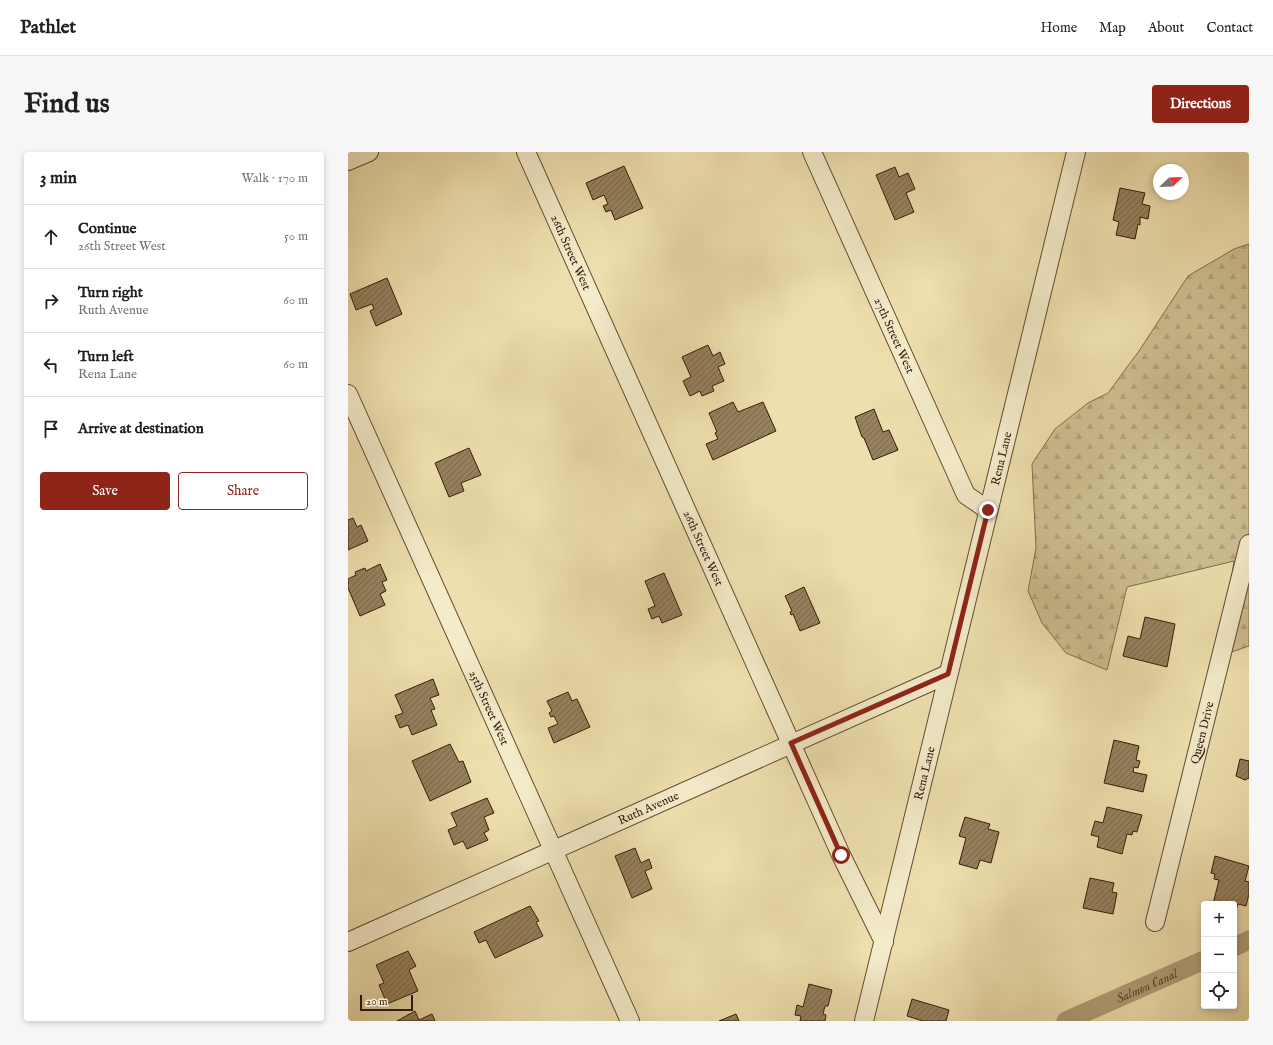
<!DOCTYPE html>
<html lang="en">
<head>
<meta charset="utf-8">
<style>
  :root { --surface:#fff; --page:#f6f6f6; --text:#202124; --muted:#757577; --line:#e0e0e0; --accent:#8f2418 }
  body { margin:0; font-family:"IM FELL English",serif; background:var(--page); color:var(--text) }
  .controls { position:absolute; right:12px; bottom:12px; display:grid; overflow:hidden; border-radius:4px; box-shadow:0 2px 6px #0003 }
  .controls button { width:36px; height:36px; display:grid; place-items:center; padding:0; border:0; border-bottom:1px solid var(--line); background:var(--surface); color:var(--text); font:20px sans-serif }
  .compass { position:absolute; left:805px; top:12px; width:36px; height:36px; border-radius:50%; background:var(--surface); box-shadow:0 2px 6px #0003; rotate:67deg }
  .scale { position:absolute; left:12px; bottom:10px; width:53px; box-sizing:border-box; padding-left:4px; border:2px solid #341b0a; border-top:0; font-size:11px; line-height:14px; white-space:nowrap; color:#341b0a; -webkit-text-stroke:3px #f4ebca; paint-order:stroke }
  .stop { position:absolute; width:12px; height:12px; margin:-9px; border:3px solid #8f2418; border-radius:50%; background:#fff }
  .stop.end { background:#8f2418; border-color:#fff; box-shadow:0 1px 4px #0008 }
  .list { margin:0; padding:0; list-style:none }
  h2 { display:flex; justify-content:space-between; align-items:center; height:52px; margin:0; padding:0 16px; font-size:17px }
  h2 small { font-size:13px; font-weight:400; color:var(--muted) }
  .list li { display:grid; grid-template-columns:26px 1fr auto; gap:12px; align-items:center; box-sizing:border-box; height:64px; padding:0 16px; border-top:1px solid var(--line) }
  .list b { display:block; font-size:15px; white-space:nowrap }
  .list p { margin:0; font-size:13px; white-space:nowrap; color:var(--muted) }
  .list em { font-size:13px; font-style:normal; color:var(--muted) }
  .actions { display:flex; gap:8px; padding:12px 16px }
  .actions a { flex:1; padding:9px 0; border:1px solid var(--accent); border-radius:4px; text-align:center; font-size:14px; color:var(--accent) }
  .actions .main { background:var(--accent); color:#fff }
  .icon { flex:none; width:22px; height:22px; fill:none; stroke:currentColor; stroke-width:2; stroke-linecap:round; stroke-linejoin:round }
  .map { position:relative; flex:none; width:901px; height:869px; overflow:hidden; border-radius:4px }
  header { display:flex; align-items:center; gap:24px; box-sizing:border-box; height:56px; padding:0 20px; background:var(--surface); border-bottom:1px solid var(--line) }
  header strong { font-size:19px }
  nav { display:flex; gap:22px; margin-inline-start:auto; font-size:14px }
  .intro { display:flex; align-items:center; justify-content:space-between; box-sizing:border-box; height:96px; padding:0 24px }
  h1 { margin:0; font-size:28px }
  .button { padding:10px 18px; border-radius:4px; background:var(--accent); color:#fff; font-size:14px; font-weight:700 }
  main { display:flex; gap:24px; padding:0 24px }
  aside { flex:1; background:var(--surface); border-radius:4px; box-shadow:0 2px 6px #0003 }
  .map>svg:first-child { display:block }
  .forest { fill:url(#forest-firs); stroke:#816d4e }
  .lines { fill:none; stroke-linecap:round; stroke-linejoin:round }
  .canal { stroke:#af9d76; stroke-width:19 }
  .building { fill:url(#building-hatch); stroke:#341b0a }
  .minor-casing { stroke:#624c33; stroke-width:20 }
  .minor { stroke:#f4ebca; stroke-width:18 }
  .route { stroke:#8f2418; stroke-width:5 }
  .labels { text-anchor:middle; stroke-width:3.5; stroke-linejoin:round; paint-order:stroke }
  .street-label { font-size:12px; fill:#341b0a; stroke:#f4ebca }
  .water-label { font-size:13px; font-style:italic; fill:#5f4830; stroke:#f4ebca }
</style>
</head>
<body>
<header>
<strong>Pathlet</strong>
<nav><a>Home</a><a>Map</a><a>About</a><a>Contact</a></nav>
</header>
<div class="intro"><h1>Find us</h1><a class="button">Directions</a></div>
<main>
<aside>
<h2>3 min<small>Walk · 170 m</small></h2>
<ul class="list">
<li><svg class="icon" aria-label="ahead" viewBox="0 0 24 24"><path d="M12 20V5M6 11l6-6 6 6"/></svg><div><b>Continue</b><p>26th Street West</p></div><em>50 m</em></li>
<li><svg class="icon" aria-label="right" viewBox="0 0 24 24"><path d="M7 20v-9h11M14 6l5 5-5 5"/></svg><div><b>Turn right</b><p>Ruth Avenue</p></div><em>60 m</em></li>
<li><svg class="icon" aria-label="left" viewBox="0 0 24 24"><path d="M17 20v-9H6M10 6l-5 5 5 5"/></svg><div><b>Turn left</b><p>Rena Lane</p></div><em>60 m</em></li>
<li><svg class="icon" aria-label="arrive" viewBox="0 0 24 24"><path d="M6 21V4h12l-3 4 3 4H6"/></svg><div><b>Arrive at destination</b></div></li>
</ul>
<div class="actions"><a class="main">Save</a><a>Share</a></div>
</aside>
<div class="map">
<svg width="901" height="869" viewBox="0 0 901 869">
  <defs>
    <pattern id="forest-firs" width="22" height="20" patternUnits="userSpaceOnUse"><rect width="22" height="20" fill="#cebf92"/><path d="M5 1l3.5 6h-7zM16 11l3.5 6h-7z" fill="#b2a47d"/></pattern>
    <pattern id="building-hatch" width="6" height="6" patternUnits="userSpaceOnUse"><rect width="6" height="6" fill="#95815f"/><path d="M-1 1l2-2M0 6l6-6M5 7l2-2" fill="none" stroke="#7a694d"/></pattern>
  </defs>
  <rect width="100%" height="100%" fill="#eee0ae"/>
  <filter id="stains"><feTurbulence type="fractalNoise" baseFrequency=".005" numOctaves="4"/><feColorMatrix values="0 0 0 0 .2 0 0 0 0 .09 0 0 0 0 .02 0 0 0 .5 -.17"/></filter>
  <radialGradient id="worn" r=".72"><stop offset=".6" stop-color="#630" stop-opacity="0"/><stop offset="1" stop-color="#630" stop-opacity=".3"/></radialGradient>
  <polygon class="forest" points="901,92 901,494 872,504 886,409 779,435 759,518 718,501 694,471 680,439 688,396 684,312 707,277 740,251 760,241 791,199 840,124 886,97"/>
  <g class="lines">
    <g class="canal">
      <polyline points="886,795 901,788"/>
      <path id="s1" d="M718 869 856 808"/>
    </g>
  </g>
  <g class="building">
    <polygon points="276,14 295,56 267,68 263,58 258,60 255,54 260,52 256,43 245,48 238,31"/>
    <polygon points="547,15 551,25 560,21 567,37 558,41 566,60 547,68 528,23"/>
    <polygon points="772,36 797,41 794,52 802,54 800,67 792,65 792,73 790,72 787,87 768,83 771,70 765,68"/>
    <polygon points="39,126 54,162 28,174 22,159 26,157 24,152 8,158 2,142"/>
    <polygon points="360,193 365,204 372,200 377,212 370,215 376,229 364,234 366,239 354,244 352,239 342,244 335,229 343,225 334,205"/>
    <polygon points="385,250 390,260 415,250 428,279 365,308 358,292 370,287 367,281 369,280 361,261"/>
    <polygon points="526,257 535,280 541,278 550,298 525,308 516,286 514,285 507,265"/>
    <polygon points="121,296 133,323 113,331 116,339 101,345 87,311"/>
    <polygon points="5,366 9,375 13,373 20,389 0,398 0,368"/>
    <polygon points="32,412 39,428 34,430 38,439 32,442 37,453 12,464 0,436 0,427 8,423 7,420 17,416 18,419"/>
    <polygon points="316,421 334,463 314,471 311,464 304,467 300,457 307,454 297,429"/>
    <polygon points="456,435 472,471 452,479 445,462 443,463 442,460 444,459 437,444"/>
    <polygon points="797,465 827,472 819,515 775,504 780,484 792,487"/>
    <polygon points="85,527 91,543 82,546 87,557 83,558 89,573 64,583 60,573 52,576 47,564 55,561 47,543"/>
    <polygon points="220,540 224,549 229,547 242,575 206,591 200,576 210,572 206,564 203,565 201,561 204,559 199,549"/>
    <polygon points="766,588 791,594 788,608 792,609 790,616 786,615 785,620 799,623 795,640 756,631"/>
    <polygon points="102,592 111,610 115,609 123,630 82,649 64,609"/>
    <polygon points="892,607 901,609 901,626 897,628 888,624"/>
    <polygon points="139,646 146,661 136,665 141,678 136,681 140,688 119,697 115,689 106,693 100,678 109,674 103,661"/>
    <polygon points="759,655 794,663 789,680 785,679 784,683 779,682 774,702 749,695 751,685 743,683 747,669 755,671"/>
    <polygon points="617,665 642,672 640,677 651,680 643,711 632,708 629,717 611,712 618,686 611,684"/>
    <polygon points="287,696 293,711 301,707 304,716 297,719 304,737 284,746 267,704"/>
    <polygon points="867,704 901,714 897,729 901,730 901,742 898,754 890,752 887,761 886,752 865,752 871,728 866,727 867,722 863,721"/>
    <polygon points="742,726 766,731 764,740 769,741 765,762 735,756"/>
    <polygon points="182,754 191,769 188,770 195,784 147,806 138,788 131,791 126,780"/>
    <polygon points="60,799 68,814 61,818 70,839 39,852 31,833 36,831 28,813"/>
    <polygon points="461,832 484,838 480,854 477,854 475,862 478,863 477,869 452,869 453,864 447,863 449,853 455,855"/>
    <polygon points="564,847 601,858 598,869 575,869 559,864"/>
    <polygon points="67,859 71,868 84,862 87,869 49,869"/>
    <polygon points="388,862 391,869 371,869"/>
  </g>
  <g class="lines">
    <defs>
      <g id="minor">
        <path id="s2" d="M178 0 493 703 536 790"/>
        <path id="s3" d="M464 0 618 343 640 358"/>
        <polyline points="0,9 21,0"/>
        <path id="s4" d="M0 242 282 869"/>
        <path id="s5" d="M807 770 901 392"/>
        <path id="s6" d="M0 790 600 522"/>
        <path id="s7" d="M516 869 728 0"/>
      </g>
    </defs>
    <use href="#minor" class="minor-casing"/>
    <use href="#minor" class="minor"/>
  </g>
  <g class="lines">
    <polyline class="route" points="493,703 443,591 600,522 640,358"/>
  </g>
  <g class="labels">
    <g class="street-label">
      <text dy="4" stroke="none"><textPath href="#s2" startOffset="110">26th Street West</textPath></text>
      <text dy="4" stroke="none"><textPath href="#s3" startOffset="201">27th Street West</textPath></text>
      <text dy="4" stroke="none"><textPath href="#s7" startOffset="579">Rena Lane</textPath></text>
      <text dy="4" stroke="none"><textPath href="#s2" startOffset="434">26th Street West</textPath></text>
      <text dy="4" stroke="none"><textPath href="#s4" startOffset="344">25th Street West</textPath></text>
      <text dy="4" stroke="none"><textPath href="#s5" startOffset="195">Queen Drive</textPath></text>
      <text dy="4" stroke="none"><textPath href="#s7" startOffset="255">Rena Lane</textPath></text>
      <text dy="4" stroke="none"><textPath href="#s6" startOffset="329">Ruth Avenue</textPath></text>
    </g>
    <g class="water-label">
      <text dy="5" stroke="none"><textPath href="#s1" startOffset="88">Salmon Canal</textPath></text>
    </g>
  </g>
  <rect width="100%" height="100%" filter="url(#stains)"/>
  <rect width="100%" height="100%" fill="url(#worn)"/>
</svg>
<div class="controls">
<button>+</button>
<button>−</button>
<button><svg class="icon" aria-label="locate" viewBox="0 0 24 24"><circle cx="12" cy="12" r="6"/><path d="M12 2v4M12 18v4M2 12h4M18 12h4"/></svg></button>
</div>
<svg class="compass" viewBox="-18 -18 36 36"><path d="M0-13l5 13h-10z" fill="#e53935"/><path d="M0 13l5-13h-10z" fill="#757577"/></svg>
<div class="scale">20 m</div>
<div class="stop" style="left:493px;top:703px"></div>
<div class="stop end" style="left:640px;top:358px"></div>
</div>
</main>
</body>
</html>
